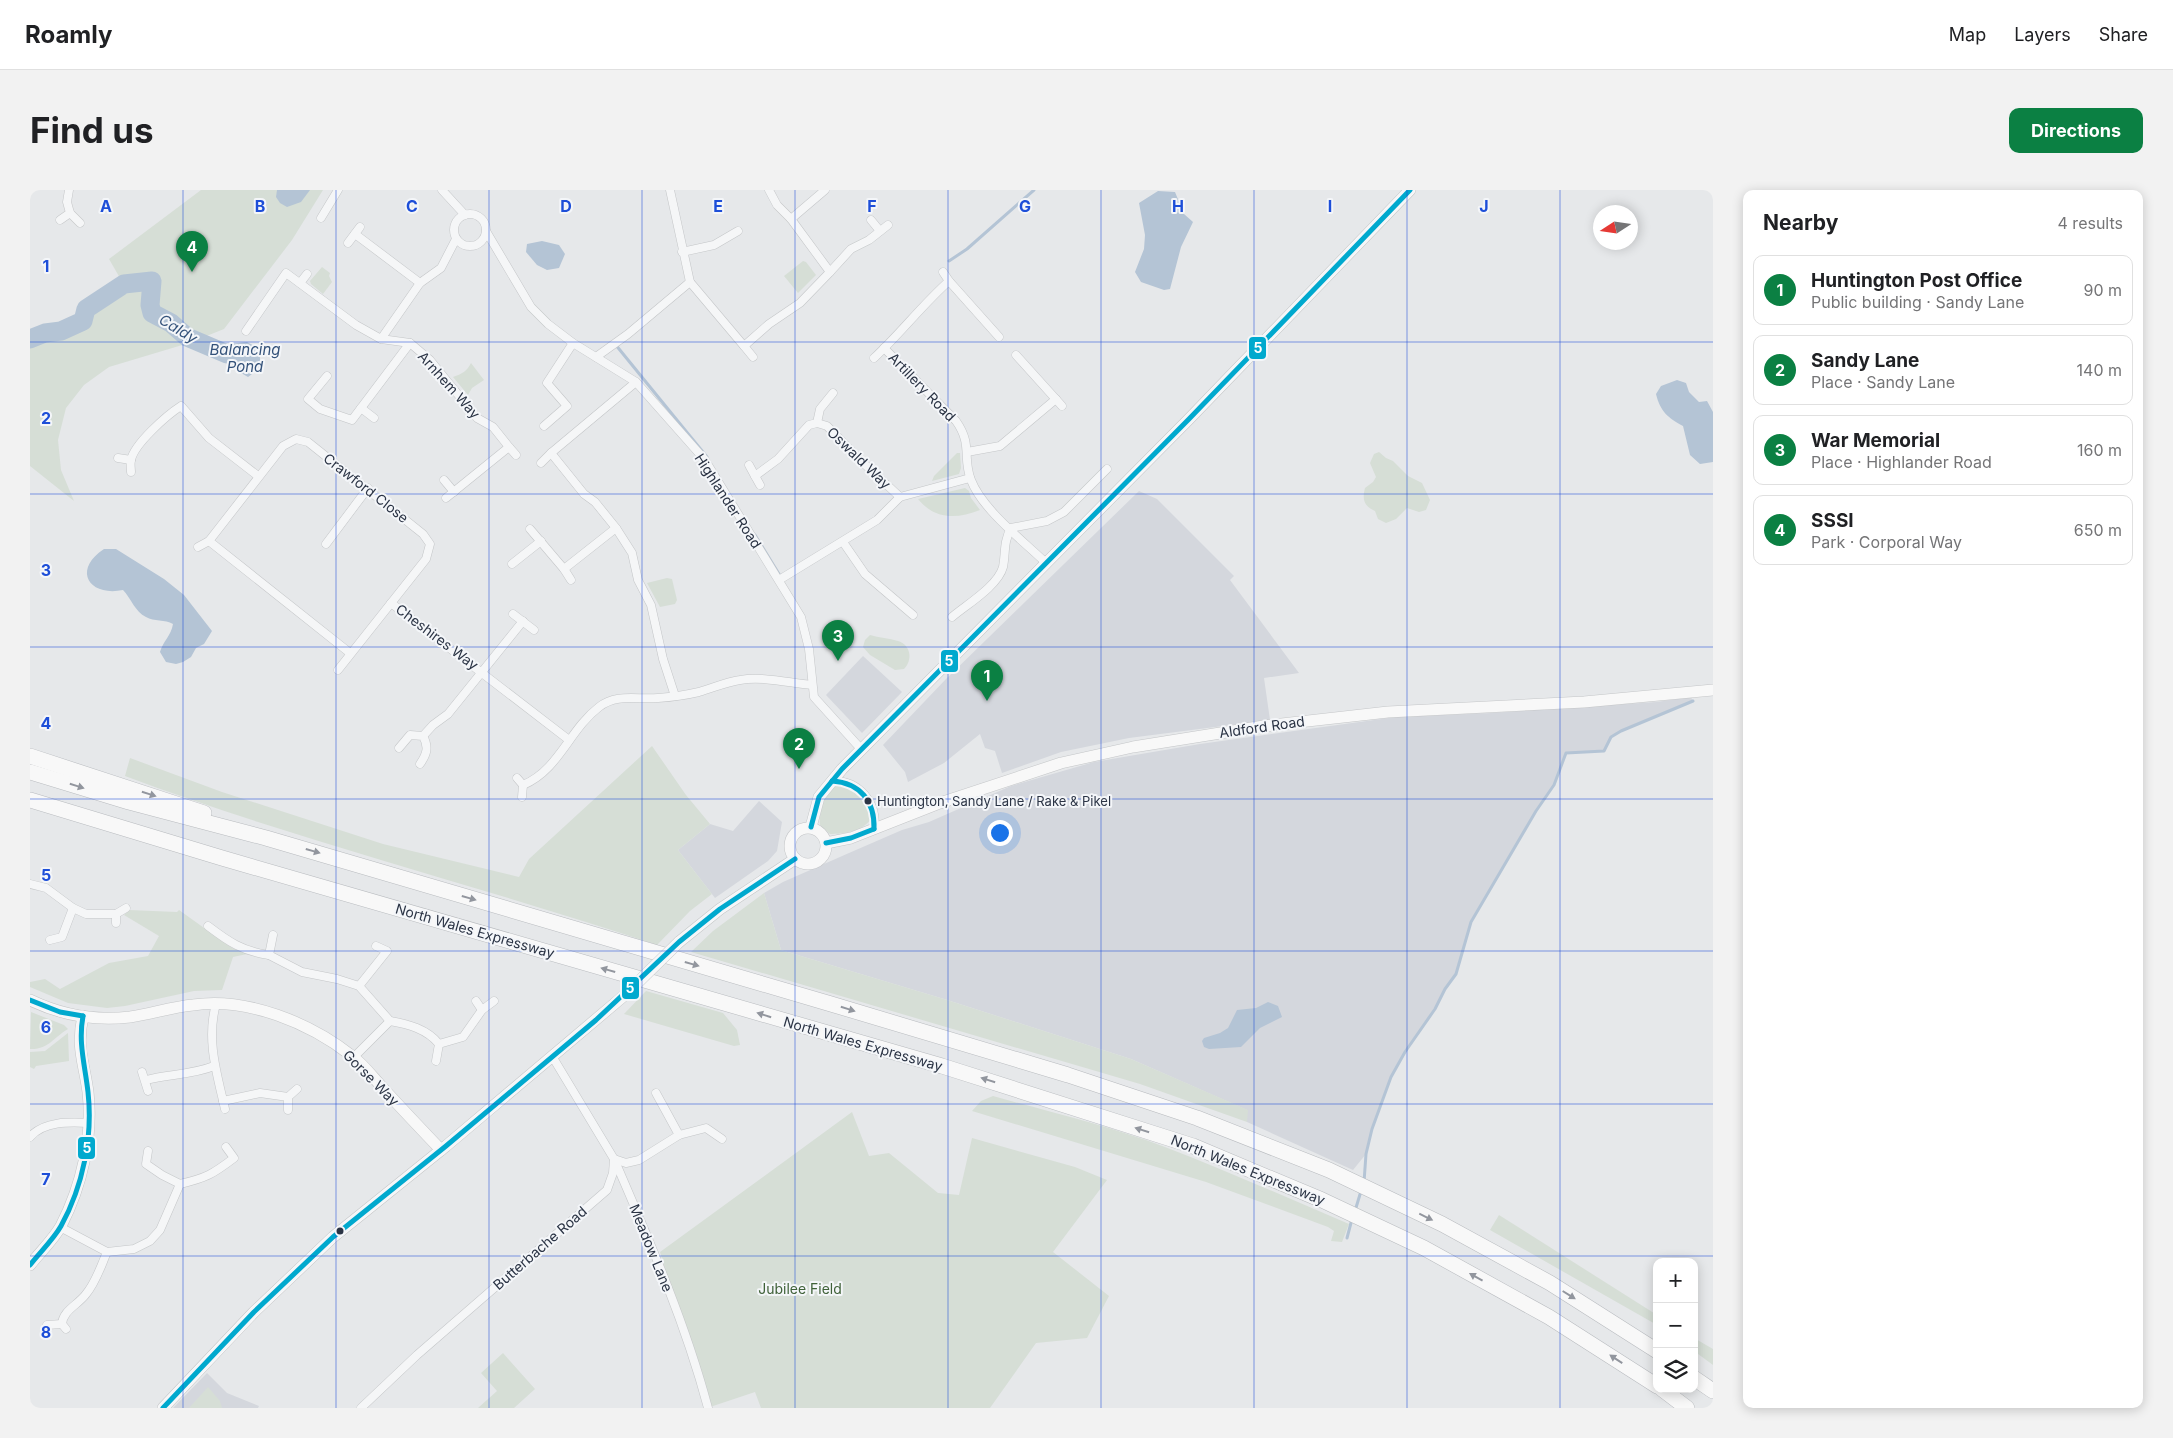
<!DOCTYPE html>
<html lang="en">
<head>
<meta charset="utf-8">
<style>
  :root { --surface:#fff; --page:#f2f2f2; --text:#202124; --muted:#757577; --line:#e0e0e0; --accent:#0b8043 }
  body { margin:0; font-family:Inter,sans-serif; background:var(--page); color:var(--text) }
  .controls { position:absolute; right:15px; bottom:15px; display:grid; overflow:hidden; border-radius:10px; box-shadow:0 2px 12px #0003 }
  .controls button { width:45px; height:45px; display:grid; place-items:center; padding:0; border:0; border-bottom:1px solid var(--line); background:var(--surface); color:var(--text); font:25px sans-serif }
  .compass { position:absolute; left:1563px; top:15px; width:45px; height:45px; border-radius:50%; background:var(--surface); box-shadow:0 2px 12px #0003; rotate:258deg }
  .you { position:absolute; left:969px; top:642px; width:18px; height:18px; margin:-12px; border:4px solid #fff; border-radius:50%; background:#1a73e8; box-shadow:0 0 0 8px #1a73e833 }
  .badge { display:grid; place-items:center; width:32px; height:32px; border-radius:50%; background:var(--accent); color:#fff; font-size:16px; font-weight:700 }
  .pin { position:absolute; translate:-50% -41px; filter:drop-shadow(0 1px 2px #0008) }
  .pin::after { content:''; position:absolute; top:26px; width:18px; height:15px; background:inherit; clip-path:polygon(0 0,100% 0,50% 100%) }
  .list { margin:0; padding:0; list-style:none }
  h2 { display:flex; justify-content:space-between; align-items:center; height:65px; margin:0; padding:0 20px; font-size:21px }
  h2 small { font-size:16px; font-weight:400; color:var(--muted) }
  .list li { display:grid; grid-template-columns:32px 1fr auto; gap:15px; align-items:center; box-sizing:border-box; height:70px; margin:0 10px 10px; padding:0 10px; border:1px solid var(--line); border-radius:10px }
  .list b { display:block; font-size:19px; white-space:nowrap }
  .list p { margin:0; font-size:16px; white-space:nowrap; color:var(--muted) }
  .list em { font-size:16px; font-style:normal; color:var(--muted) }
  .icon { flex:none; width:28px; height:28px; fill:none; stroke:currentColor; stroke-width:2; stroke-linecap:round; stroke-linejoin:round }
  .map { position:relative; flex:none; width:1683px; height:1218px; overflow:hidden; border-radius:10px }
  header { display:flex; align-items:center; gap:30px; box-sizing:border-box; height:70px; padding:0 25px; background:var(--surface); border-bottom:1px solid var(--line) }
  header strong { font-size:24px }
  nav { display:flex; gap:28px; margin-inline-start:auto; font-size:18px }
  .intro { display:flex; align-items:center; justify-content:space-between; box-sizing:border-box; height:120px; padding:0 30px }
  h1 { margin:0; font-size:35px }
  .button { padding:12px 22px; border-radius:10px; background:var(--accent); color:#fff; font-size:18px; font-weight:700 }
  main { display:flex; gap:30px; padding:0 30px }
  aside { flex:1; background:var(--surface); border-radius:10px; box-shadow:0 2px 12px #0003 }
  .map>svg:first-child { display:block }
  .built { fill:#d4d7dd }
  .green { fill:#d6ded6 }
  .water { fill:#b4c4d5 }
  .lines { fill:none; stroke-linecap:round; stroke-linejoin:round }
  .stream { stroke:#b4c4d5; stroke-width:3 }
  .river { stroke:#b4c4d5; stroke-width:19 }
  .street-casing { stroke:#c4c6c8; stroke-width:9 }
  .secondary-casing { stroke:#c4c6c8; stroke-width:12 }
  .highway-casing { stroke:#b8bbbf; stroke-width:16 }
  .street { stroke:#f5f6f7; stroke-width:8 }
  .secondary { stroke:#f8f8f8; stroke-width:11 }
  .highway { stroke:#f8f8f8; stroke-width:15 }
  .secondary-bridge-casing { stroke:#c4c6c8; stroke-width:12; stroke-linecap:butt }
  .secondary-bridge { stroke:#f8f8f8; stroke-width:11 }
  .bus-1-casing { stroke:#f4f6f9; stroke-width:9 }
  .bus-1 { stroke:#00a9ce; stroke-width:5 }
  .oneway { fill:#92969e }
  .grid { fill:none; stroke:#1d4ed8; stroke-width:1; stroke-opacity:0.55 }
  .bus-dot { fill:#2b3445; stroke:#f4f6f9; stroke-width:2 }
  .labels { text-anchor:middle; stroke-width:4; stroke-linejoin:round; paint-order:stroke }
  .bus-label { font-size:13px; fill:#2b3445; stroke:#f4f6f9; text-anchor:start }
  .street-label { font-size:14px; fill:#2b3445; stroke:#f4f6f9 }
  .park-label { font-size:14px; fill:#3f6138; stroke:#f4f6f9 }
  .water-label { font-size:15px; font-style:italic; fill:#34527a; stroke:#f4f6f9 }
  .grid-label { font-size:16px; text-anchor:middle; font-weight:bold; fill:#1d4ed8; stroke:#f4f6f9; stroke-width:4; stroke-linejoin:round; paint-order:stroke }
  .line-badge { stroke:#f4f6f9; stroke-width:2 }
  .badge-label { font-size:14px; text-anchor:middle; font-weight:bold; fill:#fff }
</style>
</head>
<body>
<header>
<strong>Roamly</strong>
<nav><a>Map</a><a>Layers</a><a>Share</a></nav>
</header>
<div class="intro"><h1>Find us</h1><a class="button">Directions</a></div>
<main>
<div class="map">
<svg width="1683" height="1218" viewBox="0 0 1683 1218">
  <rect width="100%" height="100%" fill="#e6e8ea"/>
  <g class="built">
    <polygon points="1109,301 1127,309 1204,386 1200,390 1269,483 1234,488 1240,530 1099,548 1031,562 972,583 965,561 955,558 950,544 914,573 878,592 875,582 853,555 916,489"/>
    <polygon points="833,466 872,502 832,543 796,505"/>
    <polygon points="1661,507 1663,511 1591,541 1581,547 1574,561 1536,563 1524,595 1506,621 1441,732 1426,784 1415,799 1405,819 1375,862 1361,887 1342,939 1336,964 1323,980 1217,932 1217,920 1101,869 914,809 751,760 734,703 753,692 819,663 872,640 899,632 981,596 1064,572 1170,554 1366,527 1461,523 1626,512"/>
    <polygon points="729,611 752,632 747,661 738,671 685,708 648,660 680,634 703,641"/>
    <polygon points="177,1183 197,1203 229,1216 228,1218 143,1218"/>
  </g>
  <g class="green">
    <polygon points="171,0 293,0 262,50 194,139 159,153 79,177 54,195 36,218 28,250 31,280 44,311 0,276 0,149 15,143 31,141 53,131 56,119 94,95 79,69"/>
    <polygon points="773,71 776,72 786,85 768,103 754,86"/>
    <polygon points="292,77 300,83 299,86 302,92 293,104 281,94 280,91"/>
    <path d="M441 173 454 190 442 198 438 205 423 187C432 184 437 181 441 173Z"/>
    <path d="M1349 262 1356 268 1363 271 1378 286 1392 293 1400 310 1396 320 1389 322 1377 318 1366 329 1356 333 1348 329 1345 321C1334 316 1332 310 1335 298L1343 292 1346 287 1340 273 1344 264Z"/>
    <polygon points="927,263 930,263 931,278 929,284 902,291 904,286"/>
    <path d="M935 298 939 301 941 308 950 320C927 329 905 330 888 309Z"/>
    <polygon points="637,388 642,389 647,410 645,414 630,417 617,393"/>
    <path d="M840 445C849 448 859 448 868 451 881 455 883 470 874 479L865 480 840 465 833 457 835 450Z"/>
    <path d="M622 556 656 605 680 634 648 660 682 704 660 721 627 755C451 696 269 651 95 586L100 568 192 602 353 654 489 687 499 669Z"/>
    <path d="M808 595C825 595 840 613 841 629 833 641 814 644 800 644L790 635C789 619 794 603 808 595Z"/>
    <polygon points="734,703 751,760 914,809 1101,869 1218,920 1217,932 1110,894 661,762 683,741"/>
    <polygon points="99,720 147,722 149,720 202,758 217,764 203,767 192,800 164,801 95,816 77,818 38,813 0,797 0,792 15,789 30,799 79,773 118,766 129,746 94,725"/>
    <polygon points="616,801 693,823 707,840 710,855 704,856 594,824"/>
    <path d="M1 822 34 835 38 839C24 847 18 860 0 859Z"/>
    <polygon points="38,843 39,871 6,876 4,879 0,877 0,862 15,861"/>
    <path d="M963 906C1020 922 1079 936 1135 957 1197 981 1258 1008 1319 1034L1312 1052 1301 1051 1304 1041 1298 1037 1176 992 942 921 951 911Z"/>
    <polygon points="822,922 839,966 859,963 908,1003 929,1005 942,948 1045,977 1077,990 1023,1062 1079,1106 1057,1148 1006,1153 960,1218 731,1218 725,1202 680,1217 664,1159 639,1093 630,1062"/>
    <polygon points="1469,1025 1627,1125 1627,1135 1460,1040"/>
    <polygon points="1664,1148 1683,1159 1683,1175 1664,1161"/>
    <polygon points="473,1163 505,1199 484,1218 448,1218 467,1201 451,1183"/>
    <polygon points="178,1197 190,1211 192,1218 159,1218"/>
  </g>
  <g class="water">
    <polygon points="247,0 280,0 271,12 257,17 250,13 246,7"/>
    <polygon points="1128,1 1145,2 1154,24 1163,32 1151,57 1140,99 1134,100 1111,92 1105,82 1114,59 1115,45 1109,13"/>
    <polygon points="512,51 529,55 535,64 529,78 517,80 507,75 496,62 497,54"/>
    <path d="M217 152 228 158C232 174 231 178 218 187L199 176V154Z"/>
    <path d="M1647 190 1656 193 1659 202 1669 212 1677 211 1683 222V272L1670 274 1660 265 1653 236C1638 228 1630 221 1626 204L1631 196Z"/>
    <path d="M74 359H86L134 389 154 405 182 441 174 454 166 458 161 467 153 472 146 474 136 472 130 462C133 451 141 446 143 434 135 429 124 432 116 427 105 422 101 408 93 400 59 407 42 380 74 359Z"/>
    <polygon points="1238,812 1248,816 1252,827 1230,838 1211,857 1179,859 1174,857 1172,851 1174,848 1190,843 1198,838 1207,820 1226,818"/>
  </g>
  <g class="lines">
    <g class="stream">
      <polyline points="919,71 937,59 1004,0"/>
      <polyline points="585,154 677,267"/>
      <polyline points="725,345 749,384"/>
      <polyline points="1334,992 1336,964 1342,939 1361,887 1375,862 1405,819 1415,799 1426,784 1441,732 1506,621 1524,595 1536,563 1574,561 1581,547 1591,541 1663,511"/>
      <polyline points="1325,1021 1331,1001"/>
      <polyline points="1317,1048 1322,1029"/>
    </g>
    <polyline class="river" points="0,149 15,143 31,141 53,131 56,119 94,94 122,91 120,115 122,123 141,133 157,147 197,164"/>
    <defs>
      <g id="street">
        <polyline points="412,0 435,25"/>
        <polyline points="640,0 660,92 714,156 739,134 770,113 800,82 761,29 747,15 739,0"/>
        <polyline points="40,23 50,33"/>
        <circle cx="440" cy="40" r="16"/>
        <polyline points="291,28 308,0"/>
        <polyline points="761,29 795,0"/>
        <polyline points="30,30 40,23 37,12 39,0"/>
        <polyline points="841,30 850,41"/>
        <polyline points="456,41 501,117 518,134 543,153 606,192 675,270 771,427 779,459 784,507 831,559"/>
        <polyline points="325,44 390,93"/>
        <polyline points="318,53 330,37"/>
        <polyline points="652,62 684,55 708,41"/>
        <polyline points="800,82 821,59 839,50 858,35"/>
        <polyline points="913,82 919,91"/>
        <polyline points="270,93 277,84"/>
        <polyline points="216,141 256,83 326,135 351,149 380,153 400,170 447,228 463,237 479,257"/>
        <polyline points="351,149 390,93 411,78 426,49"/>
        <polyline points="714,156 723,167"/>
        <path d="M854 158 926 231C943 255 932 267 941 290 952 319 992 350 1015 372"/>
        <polyline points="986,165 1032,216"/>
        <polyline points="566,167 598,144 660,92"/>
        <path d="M844 168C871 143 892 115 919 91L969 147"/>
        <polyline points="297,186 278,209 290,219 322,230 380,153"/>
        <polyline points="606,192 521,263 554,304 565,312 586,338 602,363 608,390 621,415 633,469 645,506"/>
        <polyline points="331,218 344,228"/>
        <polyline points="787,233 797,236 829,269 870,307"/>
        <polyline points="514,236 537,216 517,193 543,153"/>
        <polyline points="937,262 970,256 1026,209"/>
        <polyline points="88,268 101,270"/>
        <polyline points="511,273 521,263"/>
        <polyline points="719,275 725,286 748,269 779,235 787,233 790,219 803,203"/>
        <path d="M101 282C101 279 100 274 101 270 104 254 137 225 151 216L179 248 228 286"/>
        <polyline points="725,286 730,295"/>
        <polyline points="414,290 424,302"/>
        <polyline points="416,308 479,257 486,265"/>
        <polyline points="500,339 534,379 586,338"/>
        <polyline points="813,352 835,384 883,425"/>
        <polyline points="296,354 338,298"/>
        <polyline points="168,357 179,351"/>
        <polyline points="482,374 511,351"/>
        <polyline points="534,379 541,390"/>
        <polyline points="749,390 847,330 870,307 940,288"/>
        <polyline points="361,413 539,550"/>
        <polyline points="483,424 504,440"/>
        <path d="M922 427C936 415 968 396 973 377 976 362 973 353 981 338L1017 331 1034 322 1077 279"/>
        <polyline points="308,480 396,369 400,354 393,344 278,252 266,249 253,256 179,351 320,463"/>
        <polyline points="393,546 403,535 418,524 493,431"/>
        <path d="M369 558 380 545 393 546C399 557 397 564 390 574"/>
        <path d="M487 588 493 595C529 580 539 540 569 517 587 503 607 510 628 508 642 507 656 505 669 502 683 498 696 492 710 490 733 486 759 493 782 495"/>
        <path d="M802 591C829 590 848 613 844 639"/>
        <polyline points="492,607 493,595"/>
        <polyline points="0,694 16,698 43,718 32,747 20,750"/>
        <polyline points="43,718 56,724 86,724 86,733"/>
        <polyline points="86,724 96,718"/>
        <path d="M178 736C199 752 212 761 239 765"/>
        <polyline points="243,745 239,765 272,782 307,789 329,796 360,831"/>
        <polyline points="329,796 357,761 346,756"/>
        <polyline points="446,811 452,820"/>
        <path d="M186 814C176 850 187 884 195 919"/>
        <polyline points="409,854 433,847 452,820 464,811"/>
        <path d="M324 867 360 831C378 834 397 839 409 854L406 871"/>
        <polyline points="112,882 118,901"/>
        <path d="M116 890C138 884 162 885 184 876"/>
        <polyline points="258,907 258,920"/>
        <polyline points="193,911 230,903 258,907 267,899"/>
        <polyline points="649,945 676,938 692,949"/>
        <path d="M0 947C14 931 39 932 59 933"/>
        <polyline points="584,969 596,973 609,970 649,945 626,903"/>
        <path d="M585 971C620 1052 655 1132 678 1218"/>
        <path d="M150 994C176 988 183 984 204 968L196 957"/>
        <polyline points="30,1037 77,1062 104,1059 120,1051 130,1040 150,994 132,985 116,974 118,961"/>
        <polyline points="17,1135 32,1134"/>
        <path d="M36 1139 32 1134C33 1120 48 1115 56 1104 66 1092 71 1076 77 1062"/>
        <polyline points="331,1218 387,1165 577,1000 583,983 584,969 522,866"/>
      </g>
      <g id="secondary">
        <polyline points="781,637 789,607 812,579 1159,229 1380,0"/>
        <circle cx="778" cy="656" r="18"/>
        <polyline points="796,653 821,648 910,613 1031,573 1103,557 1234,536 1358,522 1554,512 1683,500"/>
        <polyline points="649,752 690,719 765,669"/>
        <path d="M0 810C31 825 65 831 100 827 121 824 142 817 163 815 218 807 280 833 322 866 333 874 342 886 351 896 371 918 391 939 411 960"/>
        <path d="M0 1075C10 1062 23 1050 31 1036 52 995 63 947 58 902 54 872 46 858 53 826"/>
        <polyline points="133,1218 224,1122 303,1047 416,956 596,804"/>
      </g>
      <g id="highway">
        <polyline points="0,566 174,623"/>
        <polyline points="0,582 99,612 236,648 801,814 1038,885 1167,928 1299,980 1412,1034 1520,1093 1627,1161"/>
        <polyline points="0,610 192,668 912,876 1163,956 1292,1010 1394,1058 1519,1127 1627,1196"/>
        <polyline points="1664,1188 1683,1201"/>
        <polyline points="1632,1199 1657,1218"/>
      </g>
    </defs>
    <use href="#street" class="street-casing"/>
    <use href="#secondary" class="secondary-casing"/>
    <use href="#highway" class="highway-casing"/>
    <use href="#street" class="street"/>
    <use href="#secondary" class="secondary"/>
    <use href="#highway" class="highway"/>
    <defs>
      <polyline id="secondary-bridge" points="596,804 649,752"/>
    </defs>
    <use href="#secondary-bridge" class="secondary-bridge-casing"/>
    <use href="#secondary-bridge" class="secondary-bridge"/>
    <defs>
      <g id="bus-1">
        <path d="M802 591C830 593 845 611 844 639"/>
        <polyline points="781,637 789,607 812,579 1159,229 1380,0"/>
        <polyline points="796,653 821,648 844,639"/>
        <polyline points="0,810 30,822 53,826"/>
        <path d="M0 1075C10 1062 23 1050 31 1036 53 996 63 947 58 902 55 875 48 853 53 826"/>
        <polyline points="133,1218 224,1122 303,1047 416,956 566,830 649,752 690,719 765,669"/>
      </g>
    </defs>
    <use href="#bus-1" class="bus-1-casing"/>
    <use href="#bus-1" class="bus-1"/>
  </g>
  <defs><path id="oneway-solid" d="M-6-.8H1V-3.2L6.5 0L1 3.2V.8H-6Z" transform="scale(1.25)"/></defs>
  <g class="oneway">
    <use href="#oneway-solid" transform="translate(47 596) rotate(17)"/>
    <use href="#oneway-solid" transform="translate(119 604) rotate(18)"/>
    <use href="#oneway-solid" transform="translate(283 661) rotate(16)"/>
    <use href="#oneway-solid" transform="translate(439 708) rotate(16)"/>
    <use href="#oneway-solid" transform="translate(662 774) rotate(16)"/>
    <use href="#oneway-solid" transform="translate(578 780) rotate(-164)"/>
    <use href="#oneway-solid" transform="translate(818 819) rotate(17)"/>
    <use href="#oneway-solid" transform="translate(734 825) rotate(-163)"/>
    <use href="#oneway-solid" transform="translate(958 890) rotate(-163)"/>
    <use href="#oneway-solid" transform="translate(1112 940) rotate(-162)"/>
    <use href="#oneway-solid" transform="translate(1396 1027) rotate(26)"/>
    <use href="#oneway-solid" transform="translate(1446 1087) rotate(-151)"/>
    <use href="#oneway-solid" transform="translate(1539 1105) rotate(32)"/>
    <use href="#oneway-solid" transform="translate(1586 1169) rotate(-147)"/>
  </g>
  <path class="grid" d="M153 0V1218M306 0V1218M459 0V1218M612 0V1218M765 0V1218M918 0V1218M1071 0V1218M1224 0V1218M1377 0V1218M1530 0V1218M0 152H1683M0 304H1683M0 457H1683M0 609H1683M0 761H1683M0 914H1683M0 1066H1683"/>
  <g class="bus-dot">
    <circle cx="838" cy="611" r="4.5"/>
    <circle cx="310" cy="1041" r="4.5"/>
  </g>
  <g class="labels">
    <g class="bus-label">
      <text x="847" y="616">Huntington, Sandy Lane / Rake &amp; Pikel</text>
    </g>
    <g class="street-label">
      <text transform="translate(419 195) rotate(48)" y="5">Arnhem Way</text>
      <text transform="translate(892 197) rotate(46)" y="5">Artillery Road</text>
      <text transform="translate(829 268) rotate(44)" y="5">Oswald Way</text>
      <text transform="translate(336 298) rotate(38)" y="5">Crawford Close</text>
      <text transform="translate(698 311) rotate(57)" y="5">Highlander Road</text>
      <text transform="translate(407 447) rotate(37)" y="5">Cheshires Way</text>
      <text transform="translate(1232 537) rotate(-8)" y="5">Aldford Road</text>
      <text transform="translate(445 741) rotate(16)" y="5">North Wales Expressway</text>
      <text transform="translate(833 854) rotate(16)" y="5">North Wales Expressway</text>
      <text transform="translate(341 888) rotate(45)" y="5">Gorse Way</text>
      <text transform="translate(1218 980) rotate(22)" y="5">North Wales Expressway</text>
      <text transform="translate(510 1058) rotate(-41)" y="5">Butterbache Road</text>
      <text transform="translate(621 1058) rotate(68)" y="5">Meadow Lane</text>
    </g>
    <g class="park-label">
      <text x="770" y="1104">Jubilee Field</text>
    </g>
    <g class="water-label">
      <text transform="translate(148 139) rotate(31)" y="5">Caldy</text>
      <text x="215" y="165">Balancing<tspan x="215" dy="17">Pond</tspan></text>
    </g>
  </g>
  <g class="grid-label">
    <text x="76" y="22">A</text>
    <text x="230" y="22">B</text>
    <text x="382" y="22">C</text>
    <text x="536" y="22">D</text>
    <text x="688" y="22">E</text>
    <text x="842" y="22">F</text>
    <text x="995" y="22">G</text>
    <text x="1148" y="22">H</text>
    <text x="1300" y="22">I</text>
    <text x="1454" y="22">J</text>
    <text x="16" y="82">1</text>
    <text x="16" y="234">2</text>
    <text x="16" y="386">3</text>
    <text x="16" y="539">4</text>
    <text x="16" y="691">5</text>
    <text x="16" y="843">6</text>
    <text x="16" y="995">7</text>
    <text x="16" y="1148">8</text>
  </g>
  <g class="line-badge">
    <rect x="1218" y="146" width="19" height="24" rx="5" fill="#00a9ce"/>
    <rect x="910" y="459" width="19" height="24" rx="5" fill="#00a9ce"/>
    <rect x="591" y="786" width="19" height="24" rx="5" fill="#00a9ce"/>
    <rect x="47" y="946" width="19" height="24" rx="5" fill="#00a9ce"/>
  </g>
  <g class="badge-label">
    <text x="1228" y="163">5</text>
    <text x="919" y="476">5</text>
    <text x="600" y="803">5</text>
    <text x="57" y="963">5</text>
  </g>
</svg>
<div class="controls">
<button>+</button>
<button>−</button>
<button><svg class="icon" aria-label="layers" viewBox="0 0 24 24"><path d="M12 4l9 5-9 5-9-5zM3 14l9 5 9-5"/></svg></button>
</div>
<svg class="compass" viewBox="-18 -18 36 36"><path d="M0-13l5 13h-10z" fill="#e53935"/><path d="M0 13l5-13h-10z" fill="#757577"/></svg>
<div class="you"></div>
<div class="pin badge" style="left:957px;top:511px">1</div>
<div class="pin badge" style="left:769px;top:579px">2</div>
<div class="pin badge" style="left:808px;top:471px">3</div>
<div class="pin badge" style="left:162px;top:82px">4</div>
</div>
<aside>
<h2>Nearby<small>4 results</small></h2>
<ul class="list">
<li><span class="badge">1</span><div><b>Huntington Post Office</b><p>Public building · Sandy Lane</p></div><em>90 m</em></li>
<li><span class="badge">2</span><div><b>Sandy Lane</b><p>Place · Sandy Lane</p></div><em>140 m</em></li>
<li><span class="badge">3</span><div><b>War Memorial</b><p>Place · Highlander Road</p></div><em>160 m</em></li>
<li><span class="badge">4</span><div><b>SSSI</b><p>Park · Corporal Way</p></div><em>650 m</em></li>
</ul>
</aside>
</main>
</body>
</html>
